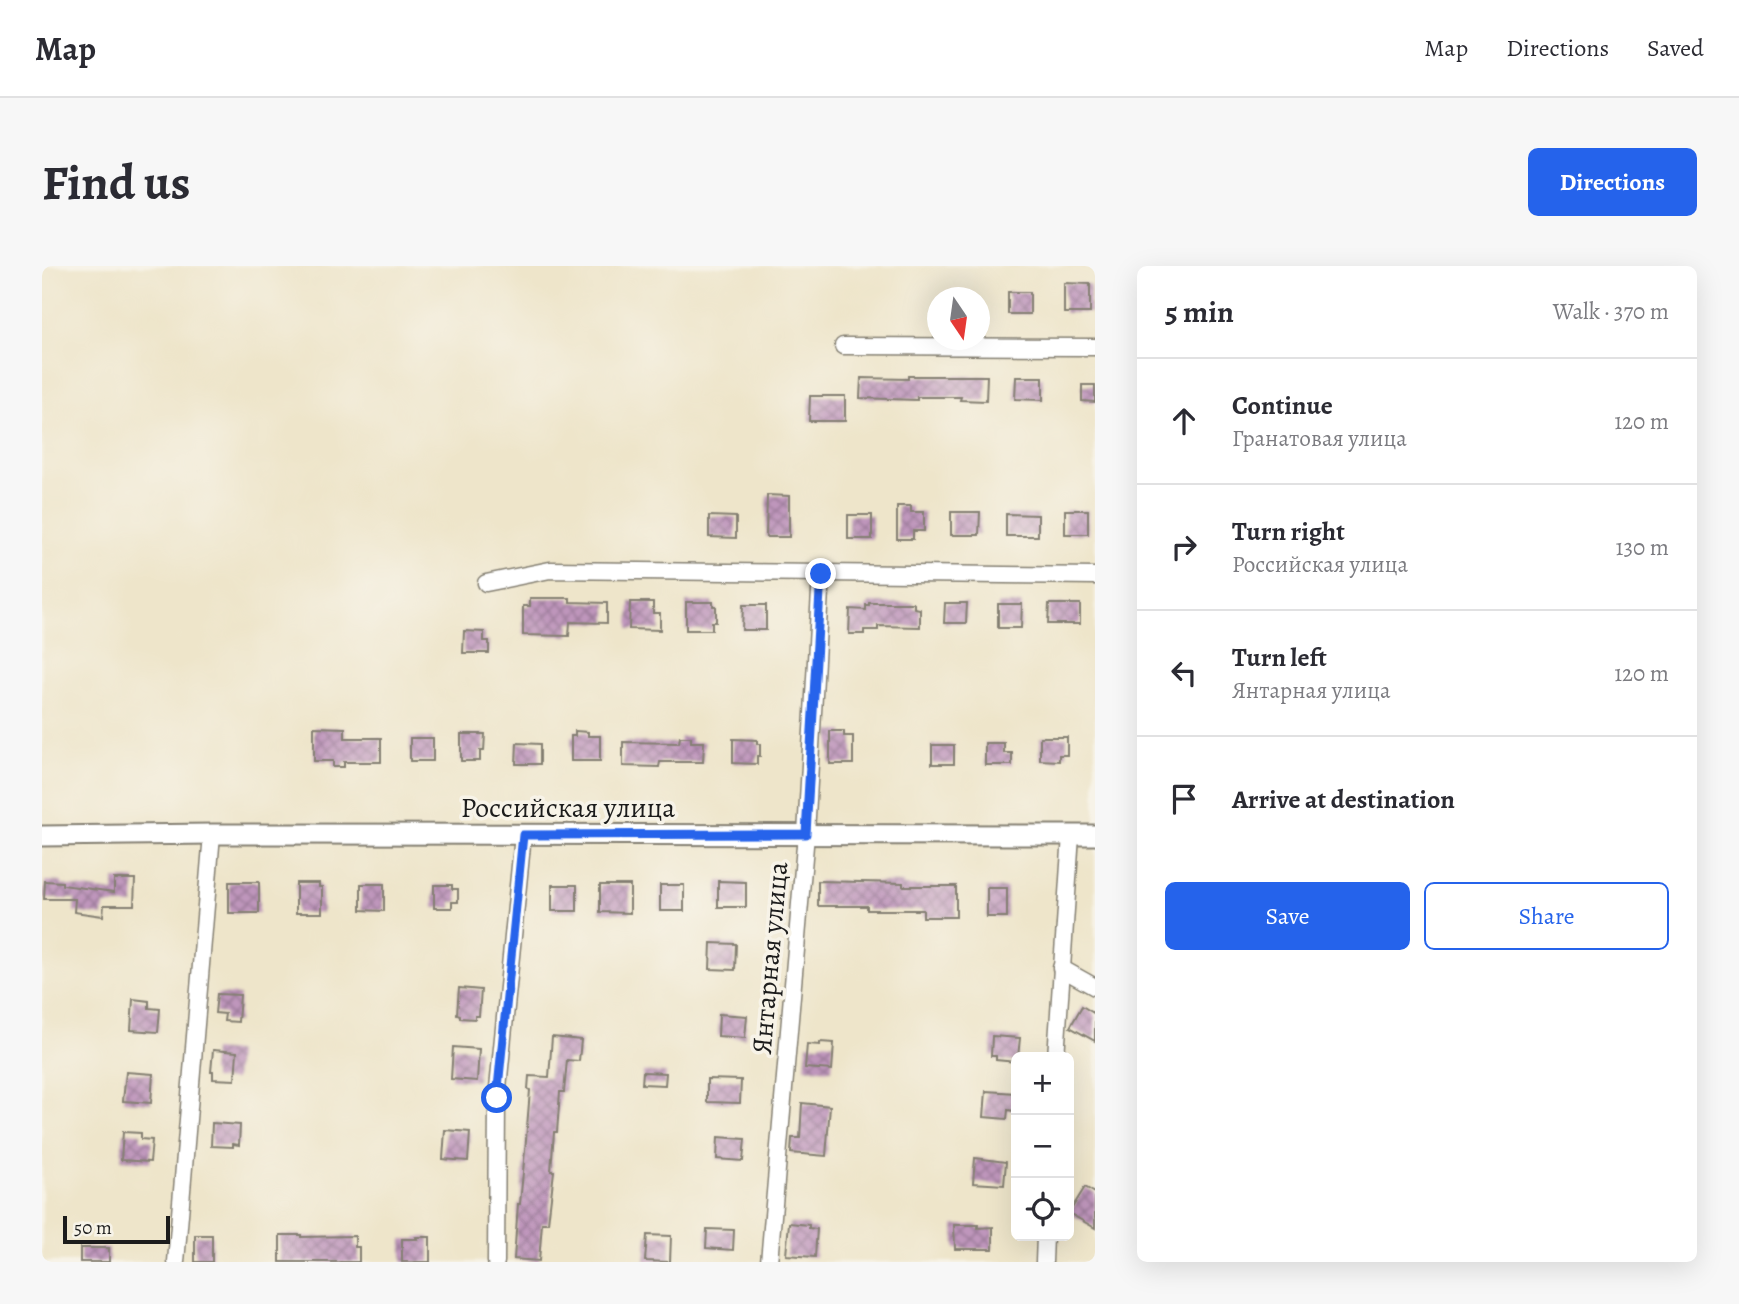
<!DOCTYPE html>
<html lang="en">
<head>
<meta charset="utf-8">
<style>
  :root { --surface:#fff; --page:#f7f7f7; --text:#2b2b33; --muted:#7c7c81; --line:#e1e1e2; --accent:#2563eb }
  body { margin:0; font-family:Alegreya,serif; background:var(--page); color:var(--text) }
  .controls { position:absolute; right:21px; bottom:21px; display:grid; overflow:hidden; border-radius:10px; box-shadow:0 7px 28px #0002 }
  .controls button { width:63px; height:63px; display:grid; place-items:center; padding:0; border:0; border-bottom:2px solid var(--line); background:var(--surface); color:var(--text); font:35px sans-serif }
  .compass { position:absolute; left:885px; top:21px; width:63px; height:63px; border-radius:50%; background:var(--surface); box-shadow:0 7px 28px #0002; rotate:167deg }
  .scale { position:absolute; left:21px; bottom:18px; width:107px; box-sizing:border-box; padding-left:7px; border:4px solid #1c1c1c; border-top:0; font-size:19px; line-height:24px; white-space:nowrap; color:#1c1c1c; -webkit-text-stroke:5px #f7f3e8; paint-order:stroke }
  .stop { position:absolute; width:21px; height:21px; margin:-16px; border:5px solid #2563eb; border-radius:50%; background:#fff }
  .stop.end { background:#2563eb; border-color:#fff; box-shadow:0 2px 7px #0008 }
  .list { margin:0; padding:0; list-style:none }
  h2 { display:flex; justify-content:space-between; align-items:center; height:91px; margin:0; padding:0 28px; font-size:30px }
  h2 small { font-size:23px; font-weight:400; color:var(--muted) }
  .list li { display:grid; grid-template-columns:46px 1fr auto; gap:21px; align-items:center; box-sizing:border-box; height:126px; padding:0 28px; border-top:2px solid var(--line) }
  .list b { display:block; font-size:26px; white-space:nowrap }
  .list p { margin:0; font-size:23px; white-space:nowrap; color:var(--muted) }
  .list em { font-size:23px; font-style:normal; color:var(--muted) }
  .actions { display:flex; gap:14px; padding:21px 28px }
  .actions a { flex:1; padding:16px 0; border:2px solid var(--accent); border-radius:10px; text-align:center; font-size:24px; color:var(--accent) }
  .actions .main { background:var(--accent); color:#fff }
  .icon { flex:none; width:38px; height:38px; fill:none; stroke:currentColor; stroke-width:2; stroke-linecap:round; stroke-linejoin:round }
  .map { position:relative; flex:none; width:1053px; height:996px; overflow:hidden; border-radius:10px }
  header { display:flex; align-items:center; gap:42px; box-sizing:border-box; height:98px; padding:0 35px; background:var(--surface); border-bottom:2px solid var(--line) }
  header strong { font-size:33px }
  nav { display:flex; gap:38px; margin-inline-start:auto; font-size:24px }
  .intro { display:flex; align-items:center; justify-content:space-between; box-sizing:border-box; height:168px; padding:0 42px }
  h1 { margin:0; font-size:49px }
  .button { padding:18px 32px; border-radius:10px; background:var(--accent); color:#fff; font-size:24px; font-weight:700 }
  main { display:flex; gap:42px; padding:0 42px }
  aside { flex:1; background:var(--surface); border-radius:10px; box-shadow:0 7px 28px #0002 }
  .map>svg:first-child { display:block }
  .building { fill:url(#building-cross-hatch) }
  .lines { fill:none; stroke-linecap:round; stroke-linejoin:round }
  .minor-casing { stroke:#858073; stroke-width:19 }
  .major-casing { stroke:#858073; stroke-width:23 }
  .minor { stroke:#fff; stroke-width:16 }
  .major { stroke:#fff; stroke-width:19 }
  .route { stroke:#2563eb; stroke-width:9 }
  .labels { text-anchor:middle; stroke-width:7; stroke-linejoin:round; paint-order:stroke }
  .street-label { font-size:28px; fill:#1c1c1c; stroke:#f7f3e8 }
</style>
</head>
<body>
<header>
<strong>Map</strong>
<nav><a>Map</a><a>Directions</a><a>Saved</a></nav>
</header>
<div class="intro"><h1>Find us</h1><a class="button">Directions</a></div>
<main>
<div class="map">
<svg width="1053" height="996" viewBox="0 0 1053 996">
  <defs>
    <pattern id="building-cross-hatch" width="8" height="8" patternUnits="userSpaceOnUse" patternTransform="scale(1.75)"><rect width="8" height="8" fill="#bf96bc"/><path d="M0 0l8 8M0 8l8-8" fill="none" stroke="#9a7a98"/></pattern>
  </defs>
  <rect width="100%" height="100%" fill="#f7f3e8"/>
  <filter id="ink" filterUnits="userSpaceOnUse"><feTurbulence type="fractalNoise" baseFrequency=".0143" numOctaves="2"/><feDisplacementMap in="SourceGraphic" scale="14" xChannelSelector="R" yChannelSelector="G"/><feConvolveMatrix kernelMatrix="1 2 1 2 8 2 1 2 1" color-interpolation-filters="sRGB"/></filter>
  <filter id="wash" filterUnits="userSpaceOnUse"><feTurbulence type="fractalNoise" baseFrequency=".00686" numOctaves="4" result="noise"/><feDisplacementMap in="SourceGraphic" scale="28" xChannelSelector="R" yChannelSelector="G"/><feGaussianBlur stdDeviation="1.57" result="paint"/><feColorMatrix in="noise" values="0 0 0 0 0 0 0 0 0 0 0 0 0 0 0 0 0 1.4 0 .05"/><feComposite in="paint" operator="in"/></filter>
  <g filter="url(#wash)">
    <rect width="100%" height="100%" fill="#eee5ca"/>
    <g id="blocks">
      <g class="building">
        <polygon points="1022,17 1048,18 1048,47 1022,47"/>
        <rect x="966" y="26" width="22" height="22"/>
        <polygon points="866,110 945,110 944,135 918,134 919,131 875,131 875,134 818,132 819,112 866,113"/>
        <polygon points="974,111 1001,111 1001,134 973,133"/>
        <polygon points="1040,119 1053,119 1053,136 1040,135"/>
        <polygon points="768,130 803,130 803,155 767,155"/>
        <polygon points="725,229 747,230 747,271 724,271"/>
        <polygon points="855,240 869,240 869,246 882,246 882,265 871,265 871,273 855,273"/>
        <rect x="1023" y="244" width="23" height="24"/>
        <polygon points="909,246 938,246 937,269 909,269"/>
        <polygon points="964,248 996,249 996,270 964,270"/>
        <rect x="806" y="249" width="24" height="24"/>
        <polygon points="667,250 694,251 694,272 667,271"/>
        <polygon points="488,332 528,332 528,336 565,337 565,357 528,356 527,370 481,369 481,340 488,340"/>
        <polygon points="588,336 611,336 611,347 618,347 618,364 587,363"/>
        <polygon points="644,336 671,336 671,340 674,340 674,356 670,356 670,364 644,364"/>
        <polygon points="827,337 872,337 872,342 878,343 878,361 836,360 836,364 822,364 822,368 807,368 808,343 824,344 824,339 827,339"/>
        <polygon points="903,337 925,337 924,357 902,357"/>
        <polygon points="956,338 980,338 979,362 956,362"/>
        <polygon points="1007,338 1038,338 1038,358 1006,358"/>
        <polygon points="701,339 724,339 724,364 700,364"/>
        <polygon points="422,365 442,366 442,375 447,375 447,387 421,387"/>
        <polygon points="272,461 303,462 303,472 339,472 339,496 302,496 302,501 291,501 291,495 272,495"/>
        <polygon points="533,465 546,466 546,470 558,470 558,495 529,495 529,470 533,470"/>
        <polygon points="788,465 802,465 802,470 811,470 811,498 788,498"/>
        <polygon points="419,468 443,468 442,485 438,485 438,495 419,495"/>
        <polygon points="638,471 649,471 649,476 662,476 661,496 618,496 617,501 581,500 581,476 637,477"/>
        <polygon points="998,471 1025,471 1025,489 1017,489 1017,495 998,494"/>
        <rect x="368" y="472" width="23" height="23"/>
        <polygon points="691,473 715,474 715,478 718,478 718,490 715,490 715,498 691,497"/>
        <polygon points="475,477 498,478 498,498 474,498"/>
        <polygon points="943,477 962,477 962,487 970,487 970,499 943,499"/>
        <rect x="890" y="479" width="22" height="19"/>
        <polygon points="72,613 93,613 92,639 62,639 61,650 32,646 33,633 2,633 3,615 20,616 20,619 72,626"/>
        <polygon points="676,615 704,616 704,641 676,641"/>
        <polygon points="776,615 861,617 861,620 914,620 914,651 881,651 881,644 825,644 825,640 776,640"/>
        <rect x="187" y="616" width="30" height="31"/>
        <polygon points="254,617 277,617 277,621 280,621 280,647 254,647"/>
        <polygon points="319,618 342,618 342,645 319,644"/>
        <polygon points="392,619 410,619 410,623 416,623 416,636 410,636 410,642 392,642"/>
        <rect x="510" y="619" width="25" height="26"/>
        <polygon points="558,619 588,619 588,647 558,646"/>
        <rect x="618" y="619" width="24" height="26"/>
        <rect x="945" y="622" width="20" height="29"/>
        <polygon points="669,677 694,678 693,704 668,703"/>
        <polygon points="417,722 439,724 437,750 433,750 433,753 418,752 418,749 415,748"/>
        <polygon points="175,728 198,729 196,756 182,755 183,748 173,747"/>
        <polygon points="91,733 107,735 107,742 118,743 116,766 89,764"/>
        <polygon points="1040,740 1053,748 1053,775 1028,761"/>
        <polygon points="677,748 705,750 703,772 676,770"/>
        <polygon points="950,770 978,772 976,791 974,791 974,796 954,794 954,790 949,790"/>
        <polygon points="510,771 539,774 537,795 525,794 522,826 518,826 515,866 512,866 509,905 512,905 506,957 500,957 497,995 472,993 476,938 478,938 484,874 488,824 486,823 487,810 507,811"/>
        <polygon points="778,776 792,777 790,804 763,802 765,778 778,779"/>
        <polygon points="411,781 437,783 435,815 409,813"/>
        <polygon points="171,784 195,786 193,814 171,813 171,806 169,806"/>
        <polygon points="84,806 111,808 109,837 81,835"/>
        <polygon points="601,806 624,807 623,819 600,818"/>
        <polygon points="665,813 699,814 698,837 665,836"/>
        <polygon points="944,825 973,827 972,845 966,844 965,853 942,851"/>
        <polygon points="760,837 788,840 784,890 749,887 750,872 758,872"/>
        <polygon points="170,857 198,859 197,879 191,878 191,881 169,880"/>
        <polygon points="403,864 428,866 426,895 401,893"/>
        <polygon points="81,866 99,867 99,873 110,874 108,896 79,894"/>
        <polygon points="676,871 703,873 701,895 675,893"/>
        <polygon points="933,892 964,896 962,919 931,917"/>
        <polygon points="1043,921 1053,927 1053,962 1027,947"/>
        <polygon points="747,957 767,959 767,962 775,963 773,991 744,989"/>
        <polygon points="912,959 936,959 936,962 951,961 951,983 913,983"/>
        <polygon points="665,963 692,964 691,984 664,982"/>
        <rect x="153" y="969" width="17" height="27"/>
        <polygon points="238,969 259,969 259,971 313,970 313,981 317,981 317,996 238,996"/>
        <polygon points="605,969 629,970 628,996 603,995"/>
        <polygon points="374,971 388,971 388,996 360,996 360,973 375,973"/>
        <rect x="38" y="982" width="29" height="14"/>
      </g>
    </g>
  </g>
  <g filter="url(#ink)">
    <use href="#blocks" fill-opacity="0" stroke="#858073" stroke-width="2"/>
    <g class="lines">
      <defs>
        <g id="minor">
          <polyline points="801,80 1053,81"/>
          <polyline points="444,317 508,304 1053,310"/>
          <polyline points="1019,702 1053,721"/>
          <polyline points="1014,791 1029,569"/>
          <polyline points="134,996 170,568"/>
          <polyline points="454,996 455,832 481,569"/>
          <polyline points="727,996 764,568 779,308"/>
          <polyline points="1002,996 1003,970"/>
        </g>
        <polyline id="major" points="0,570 170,568 1053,569"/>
      </defs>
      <use href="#minor" class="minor-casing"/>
      <use href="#major" class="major-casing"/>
      <use href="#minor" class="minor"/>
      <use href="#major" class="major"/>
    </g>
  </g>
  <g class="lines" filter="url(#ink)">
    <polyline class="route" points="455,832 481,569 764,568 779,308"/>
  </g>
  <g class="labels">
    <g class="street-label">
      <text x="526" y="551">Российская улица</text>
      <text transform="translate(727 692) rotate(-85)" y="10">Янтарная улица</text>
    </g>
  </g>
</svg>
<div class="controls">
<button>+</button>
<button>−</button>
<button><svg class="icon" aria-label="locate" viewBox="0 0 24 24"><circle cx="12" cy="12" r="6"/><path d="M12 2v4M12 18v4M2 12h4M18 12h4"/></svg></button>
</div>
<svg class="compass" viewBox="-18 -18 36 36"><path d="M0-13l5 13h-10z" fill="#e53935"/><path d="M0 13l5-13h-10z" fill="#7c7c81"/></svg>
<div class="scale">50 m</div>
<div class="stop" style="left:455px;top:832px"></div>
<div class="stop end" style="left:779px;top:308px"></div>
</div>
<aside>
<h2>5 min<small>Walk · 370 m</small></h2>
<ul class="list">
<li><svg class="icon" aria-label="ahead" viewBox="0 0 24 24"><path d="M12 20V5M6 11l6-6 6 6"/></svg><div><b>Continue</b><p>Гранатовая улица</p></div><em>120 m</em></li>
<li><svg class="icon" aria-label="right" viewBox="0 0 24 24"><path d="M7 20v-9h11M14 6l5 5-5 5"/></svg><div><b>Turn right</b><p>Российская улица</p></div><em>130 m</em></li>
<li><svg class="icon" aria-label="left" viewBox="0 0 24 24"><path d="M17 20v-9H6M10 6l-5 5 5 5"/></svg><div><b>Turn left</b><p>Янтарная улица</p></div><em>120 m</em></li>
<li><svg class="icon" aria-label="arrive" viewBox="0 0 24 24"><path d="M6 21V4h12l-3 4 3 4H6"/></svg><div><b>Arrive at destination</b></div></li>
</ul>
<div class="actions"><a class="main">Save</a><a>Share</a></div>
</aside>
</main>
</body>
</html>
